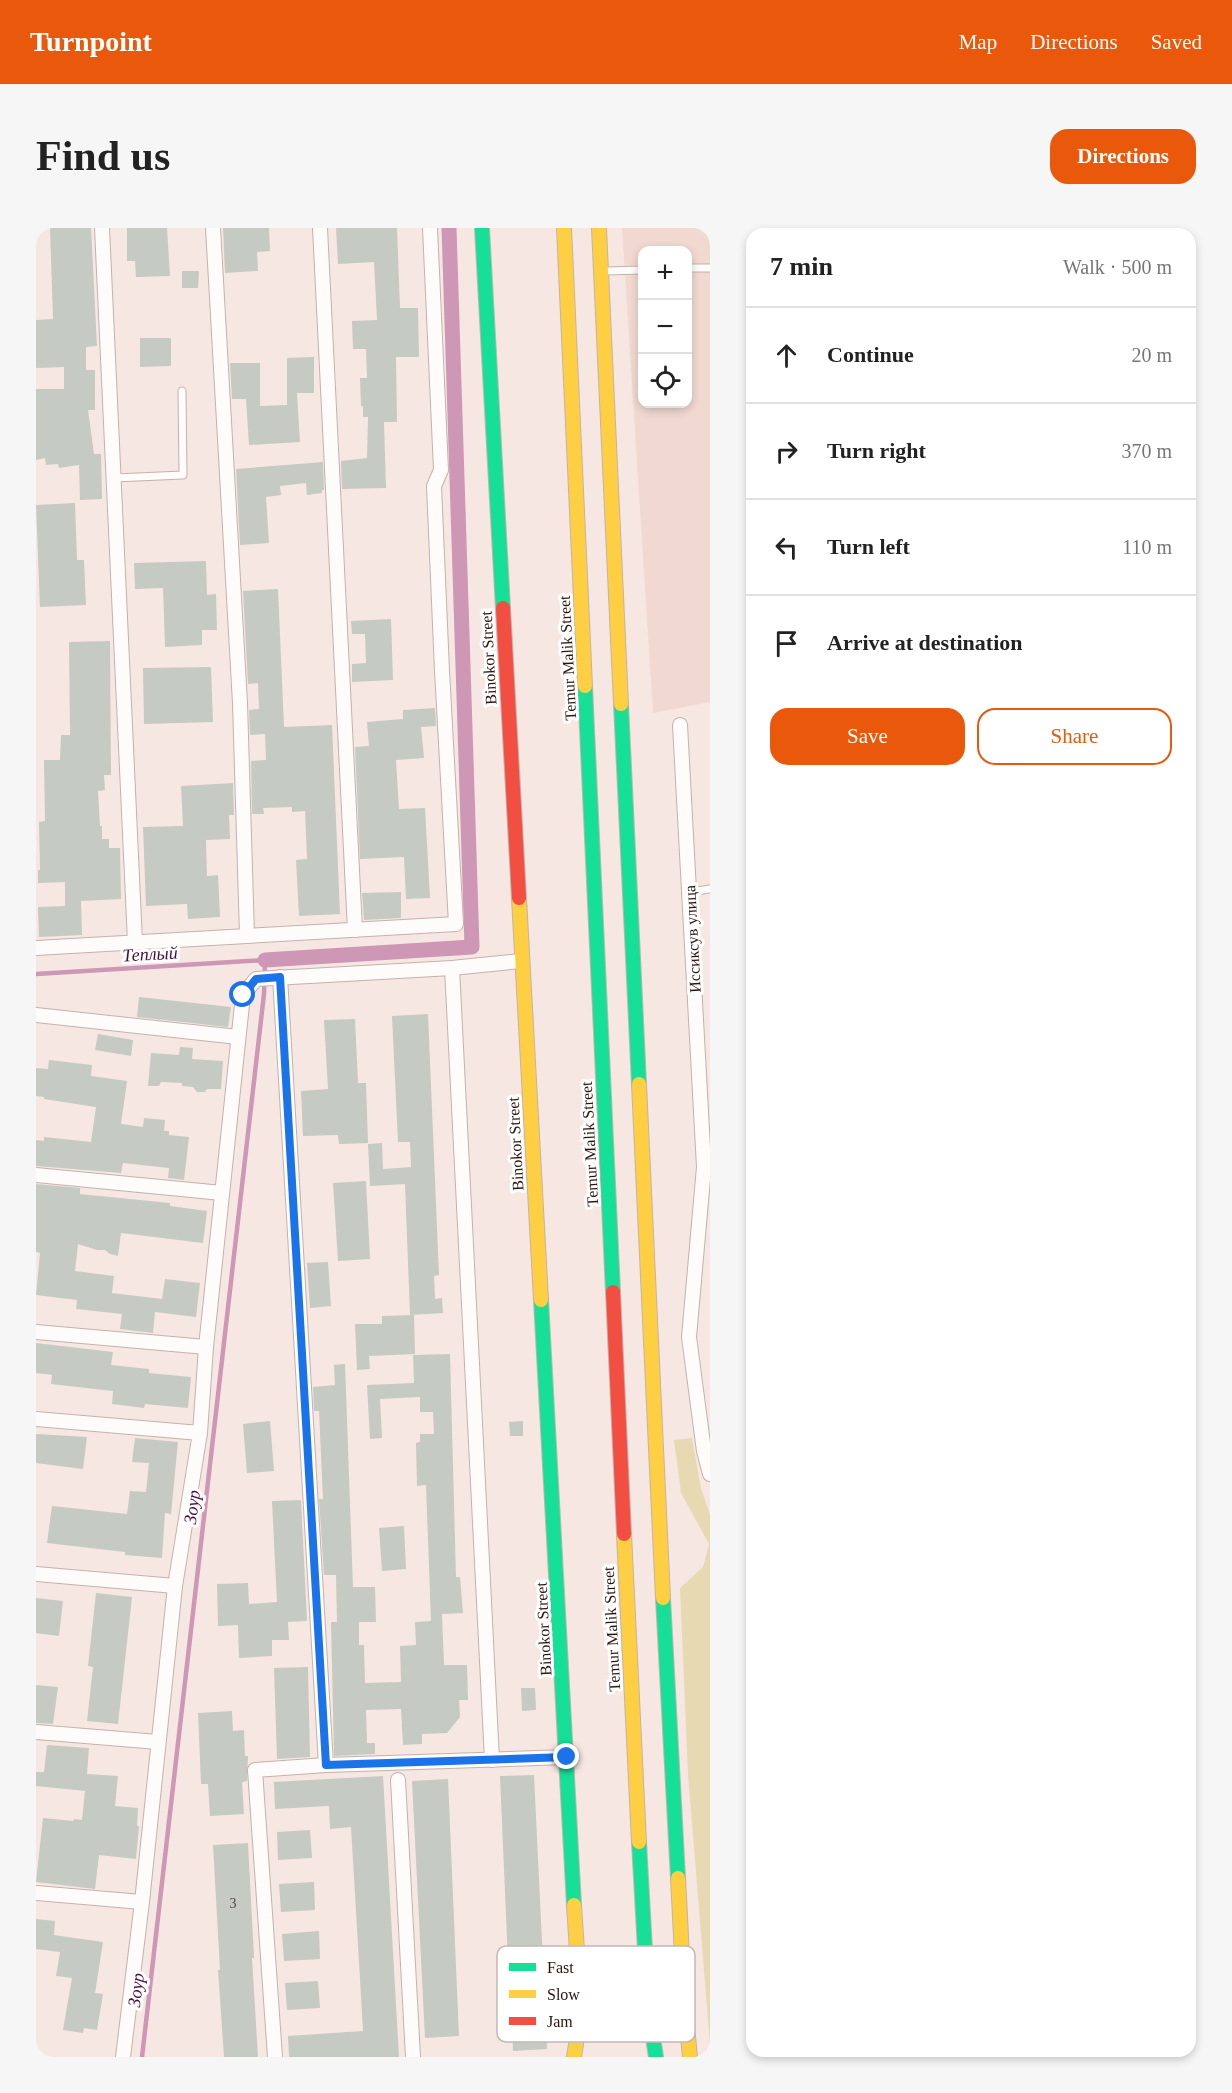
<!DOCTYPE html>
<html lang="en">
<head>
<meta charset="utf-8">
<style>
  :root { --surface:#fff; --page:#f6f6f6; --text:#222; --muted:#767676; --line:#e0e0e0; --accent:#ea580c }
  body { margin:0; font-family:"Times New Roman",serif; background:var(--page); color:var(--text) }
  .controls { position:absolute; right:18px; top:18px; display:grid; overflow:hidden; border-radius:12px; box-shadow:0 3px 9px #0003 }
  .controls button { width:54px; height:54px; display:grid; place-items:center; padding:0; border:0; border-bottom:2px solid var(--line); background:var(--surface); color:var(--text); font:30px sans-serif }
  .stop { position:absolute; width:18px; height:18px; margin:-14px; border:4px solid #1a73e8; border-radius:50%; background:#fff }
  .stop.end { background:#1a73e8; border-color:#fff; box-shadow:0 2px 6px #0008 }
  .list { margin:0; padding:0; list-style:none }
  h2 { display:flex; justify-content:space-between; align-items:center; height:78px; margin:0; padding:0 24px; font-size:26px }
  h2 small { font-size:20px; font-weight:400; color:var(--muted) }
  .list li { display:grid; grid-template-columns:39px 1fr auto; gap:18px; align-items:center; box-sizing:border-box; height:96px; padding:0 24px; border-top:2px solid var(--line) }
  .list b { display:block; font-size:22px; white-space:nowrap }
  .list em { font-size:20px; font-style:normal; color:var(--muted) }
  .actions { display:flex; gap:12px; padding:18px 24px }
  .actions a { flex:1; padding:14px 0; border:2px solid var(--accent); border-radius:18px; text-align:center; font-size:21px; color:var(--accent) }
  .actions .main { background:var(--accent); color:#fff }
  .icon { flex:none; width:33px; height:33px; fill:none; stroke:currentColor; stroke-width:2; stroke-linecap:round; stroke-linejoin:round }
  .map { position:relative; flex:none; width:674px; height:1829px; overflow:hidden; border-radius:18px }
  header { display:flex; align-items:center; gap:36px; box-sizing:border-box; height:84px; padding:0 30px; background:var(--accent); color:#fff }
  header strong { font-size:28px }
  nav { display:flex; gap:33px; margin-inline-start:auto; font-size:21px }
  .intro { display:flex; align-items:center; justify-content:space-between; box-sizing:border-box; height:144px; padding:0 36px }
  h1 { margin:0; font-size:42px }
  .button { padding:15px 27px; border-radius:18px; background:var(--accent); color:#fff; font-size:21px; font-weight:700 }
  main { display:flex; gap:36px; padding:0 36px }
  aside { flex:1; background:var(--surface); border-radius:18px; box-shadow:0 3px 9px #0003 }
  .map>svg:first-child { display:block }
  .built { fill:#f1d9d1; fill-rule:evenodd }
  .green { fill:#e7dab3 }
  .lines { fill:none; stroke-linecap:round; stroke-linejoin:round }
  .stream { stroke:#ce97b6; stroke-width:4.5 }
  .canal { stroke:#ce97b6; stroke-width:15 }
  .building { fill:#c5cac2 }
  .lane-casing { stroke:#c4b2ac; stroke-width:9 }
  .street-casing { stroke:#c4b2ac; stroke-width:16 }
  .fast-casing { stroke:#c4b2ac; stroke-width:16 }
  .slow-casing { stroke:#c4b2ac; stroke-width:16 }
  .jam-casing { stroke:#c4b2ac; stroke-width:16 }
  .lane { stroke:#fefbfb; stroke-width:7 }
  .street { stroke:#fefbfb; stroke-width:14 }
  .fast { stroke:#16e098; stroke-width:14 }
  .slow { stroke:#ffcf43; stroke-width:14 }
  .jam { stroke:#f24e42; stroke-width:14 }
  .route { stroke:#1a73e8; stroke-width:8 }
  .labels { text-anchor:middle; stroke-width:6; stroke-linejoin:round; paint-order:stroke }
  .number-label { font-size:14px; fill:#52423a }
  .street-label { font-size:16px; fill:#2c150d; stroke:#fff }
  .water-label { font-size:18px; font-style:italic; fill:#4c0c3c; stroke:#fff }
  .key { fill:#fff; stroke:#c0b9b6; stroke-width:1.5 }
  .key-label { font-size:16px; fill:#2c150d }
</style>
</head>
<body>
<header>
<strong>Turnpoint</strong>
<nav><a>Map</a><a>Directions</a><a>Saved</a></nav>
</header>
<div class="intro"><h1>Find us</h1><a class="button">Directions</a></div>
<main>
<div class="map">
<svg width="674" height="1829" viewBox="0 0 674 1829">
  <rect width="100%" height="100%" fill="#f7e7e2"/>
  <path class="built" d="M586 0H674V474L617 485ZM606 22H652V176H606Z"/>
  <polygon class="green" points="656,1210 665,1260 674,1287 674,1816 652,1547 644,1360 667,1339 673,1316 645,1265 638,1212"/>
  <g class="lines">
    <polyline class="stream" points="0,746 229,732 228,766 106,1829"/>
    <polyline class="canal" points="229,732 436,719 413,0"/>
  </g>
  <g class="building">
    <polygon points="14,0 55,0 61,118 50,119 50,142 59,142 59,182 52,182 58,226 65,226 66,271 44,272 43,237 23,240 22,236 10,237 9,230 0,232 0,161 28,161 28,139 0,140 0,92 17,91"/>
    <polygon points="91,0 131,0 134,48 100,49 99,33 91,33"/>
    <polygon points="187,0 233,0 234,23 221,24 222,43 189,45"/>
    <polygon points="300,0 361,0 364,80 382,80 383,129 360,129 361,194 348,194 350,260 306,261 305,233 331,230 332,189 327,189 327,178 325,178 324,150 331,150 330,121 317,121 316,93 341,92 338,34 302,36"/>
    <polygon points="146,43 163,43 162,60 146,60"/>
    <polygon points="104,110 135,110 135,138 104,139"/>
    <polygon points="278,129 278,165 261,165 264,214 213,217 210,171 196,171 194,135 224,135 224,178 251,177 251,130"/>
    <polygon points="287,234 288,262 286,262 286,265 271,267 270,255 244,258 245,267 230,269 233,315 204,317 200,241"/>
    <polygon points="39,275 41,332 48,332 50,377 4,379 0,277"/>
    <polygon points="170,333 171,367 180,366 181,402 166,402 166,417 129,419 127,360 99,361 98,335"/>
    <polygon points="242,361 248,499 296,497 304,686 263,688 260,632 271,631 269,583 256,584 256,579 227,580 228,586 216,586 215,533 230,532 229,506 214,507 213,482 223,481 222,455 212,456 207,363"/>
    <polygon points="355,391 357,452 316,454 316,436 330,435 329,406 316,406 315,393"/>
    <polygon points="74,413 75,547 68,547 69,562 62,563 64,598 66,598 66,611 73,611 73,620 84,620 85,671 45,673 46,707 3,709 2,679 29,678 29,654 2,655 2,642 4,642 3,594 9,593 8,532 24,532 25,507 34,507 33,414"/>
    <polygon points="175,439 177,494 108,496 107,440"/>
    <polygon points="399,480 400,498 385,499 388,530 360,532 363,581 389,580 394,670 370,671 368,629 324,631 319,519 333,518 331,494 367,491 367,482"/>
    <polygon points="197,555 198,587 193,587 194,611 170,612 171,648 182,647 184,689 152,691 151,676 110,678 107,599 147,598 145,558"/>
    <polygon points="365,664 365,690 328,692 326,665"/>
    <polygon points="103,769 195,779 192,799 101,789"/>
    <polygon points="392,786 403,1047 398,1048 399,1071 406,1070 407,1085 374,1087 369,956 334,958 332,916 346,915 347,941 375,939 374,914 362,914 356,788"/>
    <polygon points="319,791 322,855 330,855 332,915 303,916 302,907 267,908 265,863 292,861 288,792"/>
    <polygon points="62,806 97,812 95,828 59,822"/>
    <polygon points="144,819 157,820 156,831 187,833 185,861 171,861 169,864 161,864 157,859 146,858 146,855 125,854 123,858 112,858 115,825 143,827"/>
    <polygon points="13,832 56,837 55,848 91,853 85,896 107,899 108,890 129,892 128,903 133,903 133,907 153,909 148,952 132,950 133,940 87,935 85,945 0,938 0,912 8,913 8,909 55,914 60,879 8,871 8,869 0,868 0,840 12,841"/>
    <polygon points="330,953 334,1031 302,1033 297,955"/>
    <polygon points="0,956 44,960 44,966 134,975 134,978 171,983 167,1015 85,1005 82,1028 74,1026 69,1022 61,1022 42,1016 39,1043 78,1048 76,1065 126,1071 129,1051 164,1055 160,1089 119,1084 117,1105 84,1101 86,1086 40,1081 41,1072 0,1067 4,1025 0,1024"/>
    <polygon points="292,1034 295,1078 274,1080 271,1035"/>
    <polygon points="378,1087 379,1126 333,1128 334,1141 321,1142 319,1096 346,1096 346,1088"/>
    <polygon points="0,1115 77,1124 75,1137 113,1141 113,1145 155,1149 152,1180 109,1176 108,1180 76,1176 77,1163 15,1156 16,1147 0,1145"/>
    <polygon points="414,1126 420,1349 424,1349 427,1385 406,1386 408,1437 431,1437 432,1472 423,1472 424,1489 411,1505 386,1506 386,1516 367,1517 365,1481 330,1482 331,1515 339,1515 339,1526 298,1528 295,1394 301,1394 300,1347 288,1347 283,1271 287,1271 283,1183 278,1183 277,1159 299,1157 298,1137 309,1136 317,1359 339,1359 340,1394 323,1394 323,1417 328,1417 329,1455 365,1454 364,1418 380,1417 379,1394 395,1393 390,1257 381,1258 380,1215 384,1214 384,1206 398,1206 397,1184 384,1184 384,1169 344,1171 346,1210 334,1211 331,1157 378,1155 377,1127"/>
    <polygon points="234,1193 238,1243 211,1245 207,1196"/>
    <polygon points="487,1193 487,1208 474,1208 473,1194"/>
    <polygon points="0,1206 51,1209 47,1241 0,1235"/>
    <polygon points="99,1210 142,1214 135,1286 129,1285 126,1330 89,1327 89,1324 11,1315 16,1278 91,1286 94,1263 110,1264 113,1235 96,1234"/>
    <polygon points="265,1272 271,1393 252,1394 253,1412 236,1412 236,1428 203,1430 202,1397 182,1398 181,1356 212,1355 213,1376 241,1374 236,1273"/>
    <polygon points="368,1298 370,1341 346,1343 343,1300"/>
    <polygon points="60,1365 96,1369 82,1496 51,1493 57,1439 52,1438"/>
    <polygon points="0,1370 27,1373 23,1408 0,1405"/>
    <polygon points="272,1439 274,1529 241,1531 238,1440"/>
    <polygon points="0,1457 22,1459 17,1496 0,1495"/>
    <polygon points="485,1460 499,1460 500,1482 486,1483"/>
    <polygon points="196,1483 197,1503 208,1502 209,1528 212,1528 211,1553 206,1554 208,1586 174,1588 172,1556 165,1556 162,1485"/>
    <polygon points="11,1517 53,1520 51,1546 82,1548 79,1578 102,1580 101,1598 103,1598 100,1631 63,1627 59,1661 0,1654 7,1590 37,1593 38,1591 46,1592 49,1563 0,1558 0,1544 8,1544"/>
    <polygon points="498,1547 508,1755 473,1757 464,1548"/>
    <polygon points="347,1548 363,1829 253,1829 252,1808 327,1803 324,1751 315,1599 294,1601 293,1578 239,1581 238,1554"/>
    <polygon points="412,1551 423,1808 389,1810 376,1553"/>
    <polygon points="274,1602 276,1630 242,1632 241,1604"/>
    <polygon points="212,1615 218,1730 216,1730 222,1829 188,1829 182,1742 184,1742 177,1617"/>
    <polygon points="278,1654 279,1682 245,1684 243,1656"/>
    <polygon points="0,1691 19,1693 18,1707 67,1714 59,1765 67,1766 61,1802 48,1800 47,1805 27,1802 36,1750 20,1748 24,1724 0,1721"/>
    <polygon points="283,1703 284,1731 248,1733 246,1706"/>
    <polygon points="282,1753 284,1780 251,1782 249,1755"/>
    <polygon points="510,1793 511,1821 477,1823 476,1795"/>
  </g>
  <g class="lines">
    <defs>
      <g id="lane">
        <polyline points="652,40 674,40"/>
        <polyline points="570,43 606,42"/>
        <polyline points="78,250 147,247 146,163"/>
        <polyline points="654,664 674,661"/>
      </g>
      <g id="street">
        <polyline points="66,0 99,714"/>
        <polyline points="177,0 204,475 211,708"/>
        <polyline points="284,0 319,702"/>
        <polyline points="644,497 668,939 653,1109 668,1223 674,1246"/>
        <polyline points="0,720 420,696 406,443 398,258 405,242 394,0"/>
        <polyline points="416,740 456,1532"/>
        <polyline points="244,749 290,1537"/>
        <polyline points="0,787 202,809"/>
        <polyline points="0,947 186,965"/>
        <polyline points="0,1104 170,1119"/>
        <polyline points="0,1191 164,1205"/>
        <polyline points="0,1346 139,1358"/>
        <polyline points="0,1504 122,1514"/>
        <polyline points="362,1552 377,1829"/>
        <polyline points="0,1665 106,1674"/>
        <polyline points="87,1829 106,1674 139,1358 164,1205 170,1119 207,767 220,751 416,740 485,733"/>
        <polyline points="239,1829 219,1542 290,1537 531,1529"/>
      </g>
      <g id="fast">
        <polyline points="446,0 467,380"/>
        <polyline points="549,458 577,1064"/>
        <polyline points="585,476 603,856"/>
        <polyline points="505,1072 538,1677"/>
        <polyline points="627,1370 642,1650"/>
        <polyline points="603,1614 612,1776 620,1829"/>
      </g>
      <g id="slow">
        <polyline points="528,0 549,458"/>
        <polyline points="563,0 585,476"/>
        <polyline points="483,670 505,1072"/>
        <polyline points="603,856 627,1370"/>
        <polyline points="588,1306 603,1614"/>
        <polyline points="642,1650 648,1767 654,1829"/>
        <path d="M538 1829C547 1779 541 1727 538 1677"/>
      </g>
      <g id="jam">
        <polyline points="467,380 483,670"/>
        <polyline points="577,1064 588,1306"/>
      </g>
    </defs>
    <use href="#lane" class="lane-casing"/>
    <use href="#street" class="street-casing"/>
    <use href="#fast" class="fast-casing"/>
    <use href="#slow" class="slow-casing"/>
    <use href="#jam" class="jam-casing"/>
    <use href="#lane" class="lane"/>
    <use href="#street" class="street"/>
    <use href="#fast" class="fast"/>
    <use href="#slow" class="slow"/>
    <use href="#jam" class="jam"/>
  </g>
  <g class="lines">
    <polyline class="route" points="207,767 220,751 244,749 290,1537 531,1529"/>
  </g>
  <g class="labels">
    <g class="number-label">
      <text x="197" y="1680">3</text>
    </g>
    <g class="street-label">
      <text transform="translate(452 430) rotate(-93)" y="6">Binokor Street</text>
      <text transform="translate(531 430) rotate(-93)" y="6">Temur Malik Street</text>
      <text transform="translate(656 711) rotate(-93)" y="6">Иссиксув улица</text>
      <text transform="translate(479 916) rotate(-93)" y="6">Binokor Street</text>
      <text transform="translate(553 916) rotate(-93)" y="6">Temur Malik Street</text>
      <text transform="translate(507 1401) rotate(-93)" y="6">Binokor Street</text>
      <text transform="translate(575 1401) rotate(-93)" y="6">Temur Malik Street</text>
    </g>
    <g class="water-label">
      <text transform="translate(114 726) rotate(-3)" y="6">Теплый</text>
      <text transform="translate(156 1279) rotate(-83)" y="6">Зоур</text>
      <text transform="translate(100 1762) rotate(-83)" y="6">Зоур</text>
    </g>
  </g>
  <rect x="461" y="1718" width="198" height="96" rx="9" class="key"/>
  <rect x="473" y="1735" width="27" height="8" fill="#16e098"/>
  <rect x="473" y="1762" width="27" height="8" fill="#ffcf43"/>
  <rect x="473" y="1789" width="27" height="8" fill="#f24e42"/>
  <g class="key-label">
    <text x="511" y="1745">Fast</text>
    <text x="511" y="1772">Slow</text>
    <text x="511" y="1799">Jam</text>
  </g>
</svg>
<div class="controls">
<button>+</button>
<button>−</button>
<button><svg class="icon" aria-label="locate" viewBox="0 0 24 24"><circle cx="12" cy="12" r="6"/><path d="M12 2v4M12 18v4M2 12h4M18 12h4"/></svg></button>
</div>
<div class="stop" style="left:207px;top:767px"></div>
<div class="stop end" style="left:531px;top:1529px"></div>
</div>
<aside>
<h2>7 min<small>Walk · 500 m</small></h2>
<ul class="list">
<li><svg class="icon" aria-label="ahead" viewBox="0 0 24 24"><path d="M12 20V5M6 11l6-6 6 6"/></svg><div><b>Continue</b></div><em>20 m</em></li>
<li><svg class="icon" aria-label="right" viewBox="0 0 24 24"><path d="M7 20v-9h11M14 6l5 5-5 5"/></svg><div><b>Turn right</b></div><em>370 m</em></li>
<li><svg class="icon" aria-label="left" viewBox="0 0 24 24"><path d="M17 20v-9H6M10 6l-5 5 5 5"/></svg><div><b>Turn left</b></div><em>110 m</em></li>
<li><svg class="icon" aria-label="arrive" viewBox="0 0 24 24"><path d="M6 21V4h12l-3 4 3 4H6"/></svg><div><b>Arrive at destination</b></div></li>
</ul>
<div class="actions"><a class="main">Save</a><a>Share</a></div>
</aside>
</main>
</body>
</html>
